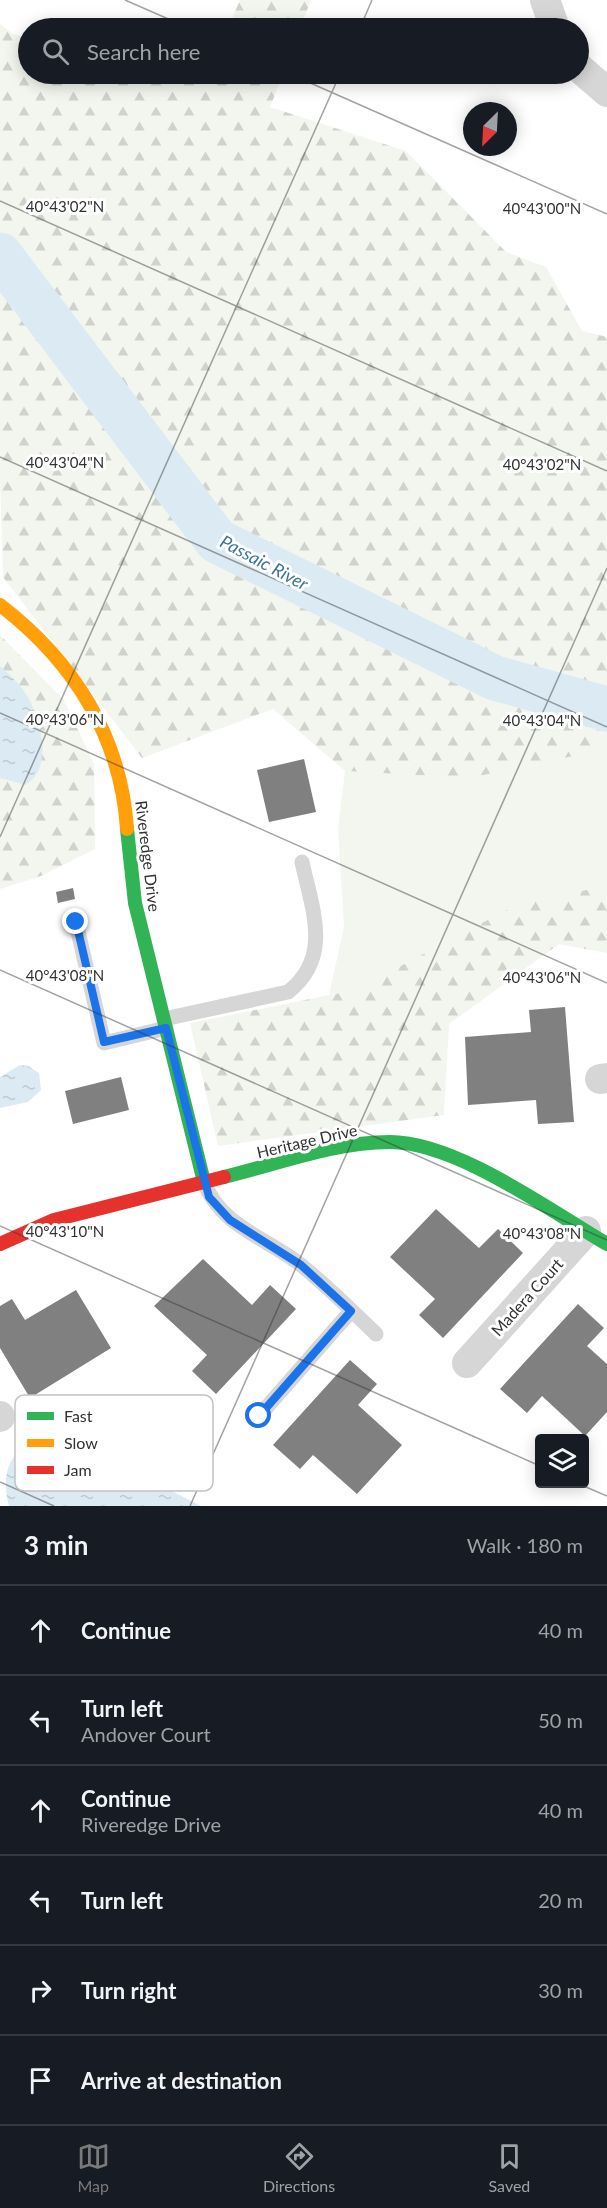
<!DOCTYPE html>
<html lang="en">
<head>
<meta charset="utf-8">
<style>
  :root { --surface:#171b24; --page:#20242c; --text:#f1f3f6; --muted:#9ea1a6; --line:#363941; --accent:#7a7a7a }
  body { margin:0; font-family:Lato,sans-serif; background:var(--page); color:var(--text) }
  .controls { position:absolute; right:18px; bottom:18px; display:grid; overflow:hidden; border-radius:6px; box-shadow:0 3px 15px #0003 }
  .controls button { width:54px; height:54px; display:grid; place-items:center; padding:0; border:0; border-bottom:2px solid var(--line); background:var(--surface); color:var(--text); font:30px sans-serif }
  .compass { position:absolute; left:463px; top:102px; width:54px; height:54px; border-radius:50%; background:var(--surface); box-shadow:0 3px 15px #0003; rotate:204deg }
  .stop { position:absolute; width:18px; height:18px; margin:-14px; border:4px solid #1a73e8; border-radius:50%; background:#fff }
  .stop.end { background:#1a73e8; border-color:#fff; box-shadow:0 2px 6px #0008 }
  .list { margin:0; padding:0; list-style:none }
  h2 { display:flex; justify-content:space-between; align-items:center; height:78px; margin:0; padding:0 24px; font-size:26px }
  h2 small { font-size:20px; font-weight:400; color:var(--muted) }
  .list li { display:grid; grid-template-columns:39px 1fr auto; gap:18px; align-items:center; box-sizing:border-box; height:90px; padding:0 24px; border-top:2px solid var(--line) }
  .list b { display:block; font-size:22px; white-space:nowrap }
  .list p { margin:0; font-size:20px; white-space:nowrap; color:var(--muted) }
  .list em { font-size:20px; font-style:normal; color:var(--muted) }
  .icon { flex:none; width:33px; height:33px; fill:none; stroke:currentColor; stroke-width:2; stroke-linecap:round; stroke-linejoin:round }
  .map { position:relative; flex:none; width:607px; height:1506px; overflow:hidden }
  .search { position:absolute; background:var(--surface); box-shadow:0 3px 15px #0003; left:18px; right:18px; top:18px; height:66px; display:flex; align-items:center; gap:15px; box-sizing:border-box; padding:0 21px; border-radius:33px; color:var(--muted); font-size:22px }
  .sheet { height:618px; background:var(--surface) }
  nav { display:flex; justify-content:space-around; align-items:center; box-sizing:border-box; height:84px; border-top:2px solid var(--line); background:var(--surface); font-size:16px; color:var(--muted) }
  nav a { display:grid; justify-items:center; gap:3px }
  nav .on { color:var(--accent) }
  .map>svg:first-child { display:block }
  .grass { fill:#f2f6ee }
  .forest { fill:url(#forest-firs) }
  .water { fill:url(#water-ripples) }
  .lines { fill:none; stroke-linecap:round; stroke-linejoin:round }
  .river { stroke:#dceaf3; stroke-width:45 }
  .building { fill:#808080 }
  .lane { stroke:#d6d6d6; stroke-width:15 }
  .street { stroke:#d6d6d6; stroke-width:30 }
  .fast { stroke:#30b455; stroke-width:14 }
  .slow { stroke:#ff9f0a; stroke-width:14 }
  .jam { stroke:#e5322d; stroke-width:14 }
  .route { stroke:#1a73e8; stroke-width:8 }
  .ticks { fill:none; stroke:#323232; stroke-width:1.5; stroke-opacity:0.45 }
  .labels { text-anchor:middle; stroke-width:6; stroke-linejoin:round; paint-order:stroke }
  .street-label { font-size:16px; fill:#323232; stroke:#fff }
  .water-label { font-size:18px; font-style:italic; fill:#3d7596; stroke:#fff }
  .key { fill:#fff; stroke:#c2c2c2; stroke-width:1.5 }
  .key-label { font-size:16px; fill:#323232 }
  .ticks-label { font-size:15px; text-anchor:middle; fill:#323232; stroke:#fff; stroke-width:6; stroke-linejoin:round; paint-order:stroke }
</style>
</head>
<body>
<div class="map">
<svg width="607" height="1506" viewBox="0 0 607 1506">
  <defs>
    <pattern id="forest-firs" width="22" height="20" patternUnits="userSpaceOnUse" patternTransform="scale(1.5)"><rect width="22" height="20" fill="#f2f6ee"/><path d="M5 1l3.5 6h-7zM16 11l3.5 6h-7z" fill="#d0d3cd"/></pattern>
    <pattern id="water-ripples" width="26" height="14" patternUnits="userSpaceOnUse" patternTransform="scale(1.5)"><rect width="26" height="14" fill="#dceaf3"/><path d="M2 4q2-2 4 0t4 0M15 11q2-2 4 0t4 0" fill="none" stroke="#bdc9d1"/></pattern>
  </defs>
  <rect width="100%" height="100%" fill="#fff"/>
  <polygon class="grass" points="607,749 607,886 520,903 355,990 329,995 344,927 338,828 345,771 469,778"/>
  <g class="forest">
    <polygon points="240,0 311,0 300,28 228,28"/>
    <polygon points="0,24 13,34 28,38 28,74 187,74 207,78 209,74 283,74 270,107 406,151 506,252 546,267 582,331 607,337 607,749 469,778 345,771 273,709 142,758 3,577 0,480"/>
    <polygon points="0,635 64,700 94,764 95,849 41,876 0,889 0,778 25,785 41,761 40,727 25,693 0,666"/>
    <polygon points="607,886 607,953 559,944 449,1024 444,1115 218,1146 190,1023 355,990 520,903"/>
  </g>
  <g class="water">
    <path d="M0 666C9 674 19 683 26 694 40 717 55 768 25 785L0 778Z"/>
    <polygon points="20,1065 28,1066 39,1073 41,1090 28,1102 0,1108 0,1077"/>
    <path d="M41 1435 83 1439 105 1451 125 1467 201 1506H9C0 1471 11 1449 41 1435Z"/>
  </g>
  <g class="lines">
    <polyline class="river" points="0,255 217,541 495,678 607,709"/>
  </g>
  <g class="building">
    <polygon points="304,759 316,812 269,822 257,770"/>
    <polygon points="73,888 75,899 58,903 56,892"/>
    <polygon points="565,1007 574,1122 538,1124 536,1100 468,1105 465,1037 531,1032 529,1010"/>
    <polygon points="121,1077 129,1110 73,1124 65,1091"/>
    <polygon points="436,1209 479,1248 498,1229 523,1253 443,1338 419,1315 435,1299 390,1257"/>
    <polygon points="203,1259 252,1305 270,1285 296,1309 216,1394 192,1371 207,1355 154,1306"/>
    <polygon points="76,1290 111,1348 30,1398 0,1348 0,1306 12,1299 25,1320"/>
    <polygon points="578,1304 604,1328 587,1346 607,1364 607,1412 585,1436 542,1396 527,1413 500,1389"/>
    <polygon points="350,1360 377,1384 358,1405 402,1445 357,1494 313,1455 300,1469 273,1445"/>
  </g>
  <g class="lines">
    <g class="lane">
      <polyline points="76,923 104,1043 166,1028"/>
      <path d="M164 1019 288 992C333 957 312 909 302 862"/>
      <path d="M204 1182C220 1226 267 1238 301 1265 327 1286 352 1311 376 1334"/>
      <polyline points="259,1416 351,1311"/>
    </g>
    <g class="street">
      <polyline points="545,0 555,28"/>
      <polyline points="578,67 607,92"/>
      <polyline points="600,1079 607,1078"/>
      <polyline points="467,1363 586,1231"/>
      <polyline points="0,1416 0,1417"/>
    </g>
    <g class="fast">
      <polyline points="127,829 135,903 204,1182"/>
      <path d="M224 1177C278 1164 334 1142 390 1142 456 1142 549 1210 607 1244"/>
    </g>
    <path class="slow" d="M0 605C73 661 121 736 127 829"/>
    <polyline class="jam" points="0,1244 54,1220 224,1177"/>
  </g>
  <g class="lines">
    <polyline class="route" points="76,922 104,1042 166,1028 209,1197 230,1220 301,1265 351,1311 259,1416"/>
  </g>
  <path class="ticks" d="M125 0 189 28M360 28 372 0M290 74 607 214M0 201 607 471M0 457 607 727M0 713 607 983M0 837 340 74M0 970 607 1240M0 1226 540 1466M0 1482 54 1506M579 1484 607 1496M190 1506 607 568"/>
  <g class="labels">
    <g class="street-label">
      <text transform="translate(148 856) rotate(83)" y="6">Riveredge Drive</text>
      <text transform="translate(307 1141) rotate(-13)" y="6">Heritage Drive</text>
      <text transform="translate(527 1297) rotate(-48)" y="6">Madera Court</text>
    </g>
    <g class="water-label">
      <text transform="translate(264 563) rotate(28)" y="6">Passaic River</text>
    </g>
  </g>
  <rect x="15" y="1395" width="198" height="96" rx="9" class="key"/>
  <rect x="27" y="1412" width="27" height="8" fill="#30b455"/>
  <rect x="27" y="1439" width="27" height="8" fill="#ff9f0a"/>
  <rect x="27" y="1466" width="27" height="8" fill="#e5322d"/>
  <g class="key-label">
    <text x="64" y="1422">Fast</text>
    <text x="64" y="1449">Slow</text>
    <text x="64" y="1476">Jam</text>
  </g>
  <g class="ticks-label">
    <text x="65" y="212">40°43'02"N</text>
    <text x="542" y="214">40°43'00"N</text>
    <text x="65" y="468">40°43'04"N</text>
    <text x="542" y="470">40°43'02"N</text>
    <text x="65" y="725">40°43'06"N</text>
    <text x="542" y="726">40°43'04"N</text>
    <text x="65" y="981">40°43'08"N</text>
    <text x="542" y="983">40°43'06"N</text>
    <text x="65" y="1237">40°43'10"N</text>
    <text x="542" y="1239">40°43'08"N</text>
  </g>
</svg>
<div class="controls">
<button><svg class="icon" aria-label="layers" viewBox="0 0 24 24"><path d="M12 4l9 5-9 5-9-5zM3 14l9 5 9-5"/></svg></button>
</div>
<svg class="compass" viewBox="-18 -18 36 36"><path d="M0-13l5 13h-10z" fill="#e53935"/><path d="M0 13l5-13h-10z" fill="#9ea1a6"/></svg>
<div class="stop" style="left:259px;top:1416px"></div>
<div class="stop end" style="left:76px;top:922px"></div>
<div class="search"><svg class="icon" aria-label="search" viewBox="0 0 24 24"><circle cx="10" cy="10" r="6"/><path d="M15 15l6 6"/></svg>Search here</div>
</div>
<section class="sheet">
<h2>3 min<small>Walk · 180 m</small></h2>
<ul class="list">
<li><svg class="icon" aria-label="ahead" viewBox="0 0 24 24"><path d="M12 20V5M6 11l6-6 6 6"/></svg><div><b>Continue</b></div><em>40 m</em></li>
<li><svg class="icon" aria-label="left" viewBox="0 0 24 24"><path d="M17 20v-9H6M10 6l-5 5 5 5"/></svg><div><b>Turn left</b><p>Andover Court</p></div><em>50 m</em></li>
<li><svg class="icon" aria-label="ahead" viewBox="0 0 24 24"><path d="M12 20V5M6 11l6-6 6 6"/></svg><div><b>Continue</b><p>Riveredge Drive</p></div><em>40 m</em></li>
<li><svg class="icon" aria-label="left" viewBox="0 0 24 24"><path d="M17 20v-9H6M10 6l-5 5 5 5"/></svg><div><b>Turn left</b></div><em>20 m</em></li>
<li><svg class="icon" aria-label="right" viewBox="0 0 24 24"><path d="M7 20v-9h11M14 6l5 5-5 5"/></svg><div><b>Turn right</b></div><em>30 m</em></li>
<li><svg class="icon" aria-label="arrive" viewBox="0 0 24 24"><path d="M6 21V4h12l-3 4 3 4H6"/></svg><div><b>Arrive at destination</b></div></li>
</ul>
</section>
<nav>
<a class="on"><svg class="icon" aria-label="map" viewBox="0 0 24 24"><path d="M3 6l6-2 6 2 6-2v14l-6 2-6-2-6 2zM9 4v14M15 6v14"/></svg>Map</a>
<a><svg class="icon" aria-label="directions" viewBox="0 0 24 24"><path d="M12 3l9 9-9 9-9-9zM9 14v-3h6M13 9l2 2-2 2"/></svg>Directions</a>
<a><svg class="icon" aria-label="saved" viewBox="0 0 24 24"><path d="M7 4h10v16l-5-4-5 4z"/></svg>Saved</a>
</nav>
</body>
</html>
